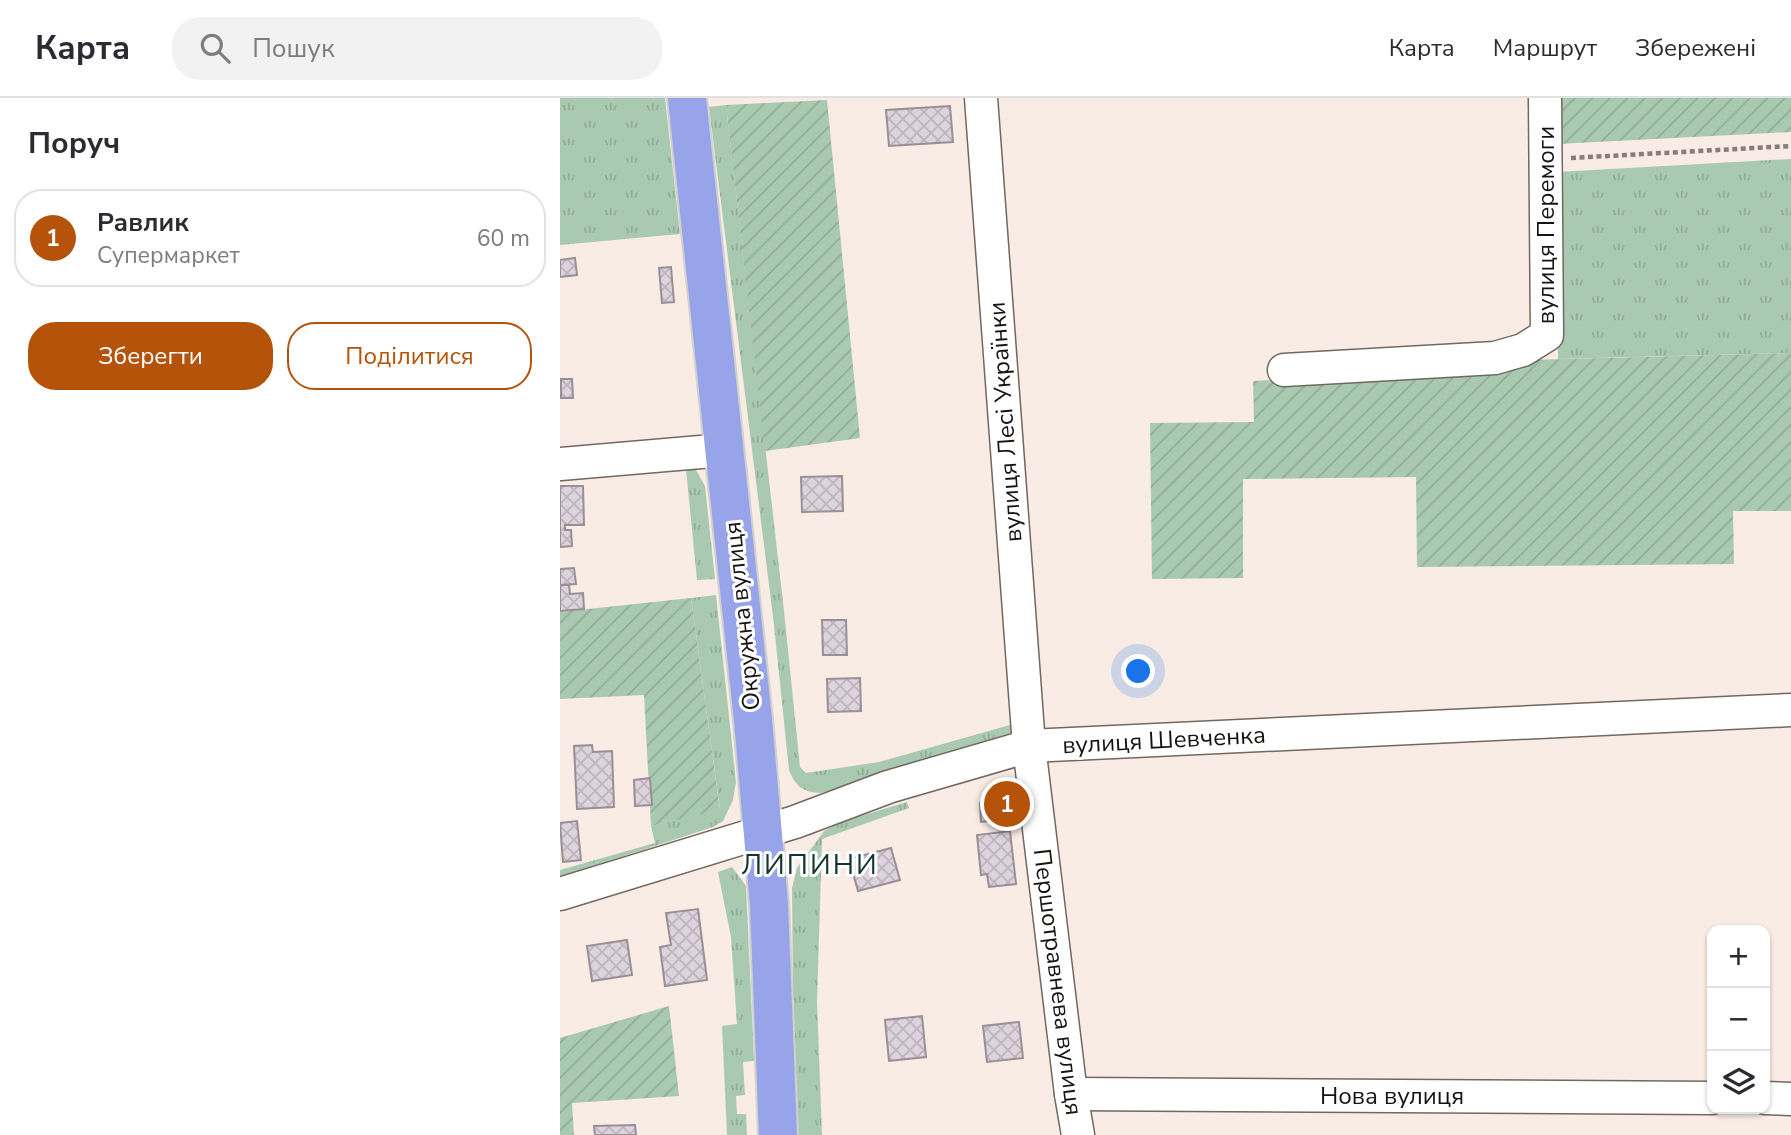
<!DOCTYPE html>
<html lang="uk">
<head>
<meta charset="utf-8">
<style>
  :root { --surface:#fff; --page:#f2f2f3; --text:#2b2b33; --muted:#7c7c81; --line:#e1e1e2; --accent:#b45309 }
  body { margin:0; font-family:"Nunito Sans",sans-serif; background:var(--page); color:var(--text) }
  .controls { position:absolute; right:21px; bottom:21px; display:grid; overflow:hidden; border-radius:14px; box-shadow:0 2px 5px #0004 }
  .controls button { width:63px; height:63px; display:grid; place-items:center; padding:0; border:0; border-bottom:2px solid var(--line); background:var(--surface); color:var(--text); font:35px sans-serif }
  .you { position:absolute; left:579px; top:574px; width:24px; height:24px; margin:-18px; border:5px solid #fff; border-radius:50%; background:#1a73e8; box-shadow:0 0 0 10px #1a73e833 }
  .badge { display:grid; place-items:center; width:46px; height:46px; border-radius:50%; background:var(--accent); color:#fff; font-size:23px; font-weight:700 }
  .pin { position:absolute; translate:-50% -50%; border:4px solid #fff; box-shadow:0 2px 7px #0006 }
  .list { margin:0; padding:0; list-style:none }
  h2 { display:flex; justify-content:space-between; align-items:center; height:91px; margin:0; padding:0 28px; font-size:30px }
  h2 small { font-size:23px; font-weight:400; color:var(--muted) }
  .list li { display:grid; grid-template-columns:46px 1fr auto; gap:21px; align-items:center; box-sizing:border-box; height:98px; margin:0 14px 14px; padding:0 14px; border:2px solid var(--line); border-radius:28px }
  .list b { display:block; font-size:26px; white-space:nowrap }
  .list p { margin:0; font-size:23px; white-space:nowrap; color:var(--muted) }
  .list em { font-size:23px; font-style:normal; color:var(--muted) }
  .actions { display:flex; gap:14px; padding:21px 28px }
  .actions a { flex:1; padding:16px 0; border:2px solid var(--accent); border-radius:28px; text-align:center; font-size:24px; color:var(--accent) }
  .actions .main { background:var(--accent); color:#fff }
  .icon { flex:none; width:38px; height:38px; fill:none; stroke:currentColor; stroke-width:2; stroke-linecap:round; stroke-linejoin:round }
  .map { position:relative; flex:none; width:1231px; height:1037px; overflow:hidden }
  header { display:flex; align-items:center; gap:42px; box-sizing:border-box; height:98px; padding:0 35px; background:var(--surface); border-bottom:2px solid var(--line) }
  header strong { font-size:33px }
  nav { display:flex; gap:38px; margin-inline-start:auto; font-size:24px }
  .search { width:490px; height:63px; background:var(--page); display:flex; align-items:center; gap:18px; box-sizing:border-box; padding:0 24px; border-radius:28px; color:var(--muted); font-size:26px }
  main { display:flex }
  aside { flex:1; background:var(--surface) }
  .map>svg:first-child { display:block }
  .grass { fill:url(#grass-tufts) }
  .garden { fill:url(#garden-furrows) }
  .building { fill:url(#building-cross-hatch); stroke:#998f97; stroke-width:2 }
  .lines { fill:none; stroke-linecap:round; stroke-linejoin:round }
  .minor-casing { stroke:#726861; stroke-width:35 }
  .highway-casing { stroke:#d0d0cf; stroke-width:42 }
  .path { stroke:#857e78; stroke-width:4.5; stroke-dasharray:5 3.5; stroke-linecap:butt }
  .minor { stroke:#fff; stroke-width:32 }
  .highway { stroke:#97a4ea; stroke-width:38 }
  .labels { text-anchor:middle; stroke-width:6; stroke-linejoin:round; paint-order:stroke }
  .street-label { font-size:24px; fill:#161310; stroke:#fff }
  .quarter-label { font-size:28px; letter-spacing:2px; fill:#143531; stroke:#fff }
</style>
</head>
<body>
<header>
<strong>Карта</strong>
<div class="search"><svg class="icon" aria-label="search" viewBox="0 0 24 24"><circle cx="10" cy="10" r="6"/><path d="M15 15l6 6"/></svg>Пошук</div>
<nav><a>Карта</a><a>Маршрут</a><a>Збережені</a></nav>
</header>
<main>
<aside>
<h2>Поруч<small></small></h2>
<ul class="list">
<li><span class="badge">1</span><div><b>Равлик</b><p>Супермаркет</p></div><em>60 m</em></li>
</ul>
<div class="actions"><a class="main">Зберегти</a><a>Поділитися</a></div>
</aside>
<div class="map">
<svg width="1231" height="1037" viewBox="0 0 1231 1037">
  <defs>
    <pattern id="grass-tufts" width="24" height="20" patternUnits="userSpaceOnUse" patternTransform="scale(1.75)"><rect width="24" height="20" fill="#a9cab0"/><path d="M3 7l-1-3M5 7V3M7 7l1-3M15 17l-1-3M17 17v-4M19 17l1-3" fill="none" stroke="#91ad96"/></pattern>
    <pattern id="garden-furrows" width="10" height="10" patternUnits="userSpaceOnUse" patternTransform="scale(1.75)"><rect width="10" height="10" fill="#a9cab0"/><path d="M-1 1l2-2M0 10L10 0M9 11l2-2" fill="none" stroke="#91ad96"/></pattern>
    <pattern id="building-cross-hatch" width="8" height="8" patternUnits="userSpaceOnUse" patternTransform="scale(1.75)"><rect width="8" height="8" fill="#ded3dc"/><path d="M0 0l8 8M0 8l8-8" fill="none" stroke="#beb4bc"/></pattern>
  </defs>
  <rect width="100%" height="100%" fill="#f8ece4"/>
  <g class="grass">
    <polygon points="0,0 105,0 120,136 0,147"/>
    <path d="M166 7 224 513 240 669 246 675 319 664 457 625 450 637 261 695C243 694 236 689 229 672L214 527 149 9Z"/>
    <polygon points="1231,61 1231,255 998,261 997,74"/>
    <polygon points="135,370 145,388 155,481 137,482 126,371 0,382 0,375"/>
    <polygon points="156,497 176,684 173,702 163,723 153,729 0,779 0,772 95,745 91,728 160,711 131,500"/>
    <polygon points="347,704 349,710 262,741 257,904 262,1037 238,1037 233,898 232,790 237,770 264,733 284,723"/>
    <polygon points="172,769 186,788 194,963 183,964 185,997 176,998 177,1016 186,1016 187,1037 167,1037 162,928 177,926 171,839 158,774"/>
  </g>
  <g class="garden">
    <polygon points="996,0 1231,0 1231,34 997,46"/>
    <polygon points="267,2 300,340 205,353 166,7"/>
    <polygon points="1231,255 1231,413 1173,413 1174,466 857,469 856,379 683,381 683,480 592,481 590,325 694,324 693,283 937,271 967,262"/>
    <polygon points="131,500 160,712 91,728 84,597 0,601 0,514"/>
    <polygon points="109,908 119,998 12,1005 14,1037 0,1037 0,940"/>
  </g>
  <g class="building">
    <polygon points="390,8 393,44 329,48 326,12"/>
    <polygon points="15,160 17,177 0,179 0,162"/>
    <polygon points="111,169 114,204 102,205 99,170"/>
    <polygon points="1,281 12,281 13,300 1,300"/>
    <polygon points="282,378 283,413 242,414 241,379"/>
    <polygon points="0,388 23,388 24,427 5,427 5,432 11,432 12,448 0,449"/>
    <polygon points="14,470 16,486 0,487 0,471"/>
    <polygon points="0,487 9,487 10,496 23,495 24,511 0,513"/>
    <polygon points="262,522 286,522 287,557 263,557"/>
    <polygon points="300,580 301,613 268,614 267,581"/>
    <polygon points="32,647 33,654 52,653 54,709 17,711 14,648"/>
    <polygon points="90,680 92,707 75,708 74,682"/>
    <polygon points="458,691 461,720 421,724 420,705 427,695"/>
    <polygon points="17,723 21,762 3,764 0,725"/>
    <polygon points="450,733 456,786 429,789 427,776 421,777 417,737"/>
    <polygon points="331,750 340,782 298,793 289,761"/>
    <polygon points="138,811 147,882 105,888 100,849 111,847 106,815"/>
    <polygon points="67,842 72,877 32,883 27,848"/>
    <polygon points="362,918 366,959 329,963 325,922"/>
    <polygon points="459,924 463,960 427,964 423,928"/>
    <polygon points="75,1027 76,1037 35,1037 34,1028"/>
  </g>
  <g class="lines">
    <defs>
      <g id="minor">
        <polyline points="421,0 469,648 511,996 518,1037"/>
        <polyline points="724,272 935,260 963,252 987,237 985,0"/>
        <polyline points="0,366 164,352"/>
        <polyline points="0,796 235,724 328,689 469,648 1231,612"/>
        <polyline points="511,996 1152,1000"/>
        <polyline points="1205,1000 1231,1001"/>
      </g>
      <polyline id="highway" points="127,0 193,622 209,806 218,1037"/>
    </defs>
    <use href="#minor" class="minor-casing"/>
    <use href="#highway" class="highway-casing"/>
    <polyline class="path" points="1011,60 1231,48"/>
    <use href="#minor" class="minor"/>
    <use href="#highway" class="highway"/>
  </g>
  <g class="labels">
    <g class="street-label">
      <text transform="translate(986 127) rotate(-90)" y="8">вулиця Перемоги</text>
      <text transform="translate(445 324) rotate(-94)" y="8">вулиця Лесі Українки</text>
      <text transform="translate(182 518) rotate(-96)" y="8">Окружна вулиця</text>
      <text transform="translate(604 642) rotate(-3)" y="8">вулиця Шевченка</text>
      <text transform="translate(498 884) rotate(83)" y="8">Першотравнева вулиця</text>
      <text x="832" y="1006">Нова вулиця</text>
    </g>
    <g class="quarter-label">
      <text x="250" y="776">ЛИПИНИ</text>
    </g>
  </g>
</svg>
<div class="controls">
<button>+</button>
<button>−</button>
<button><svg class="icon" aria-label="layers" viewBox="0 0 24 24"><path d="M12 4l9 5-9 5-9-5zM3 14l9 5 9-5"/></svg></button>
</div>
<div class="you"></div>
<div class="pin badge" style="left:447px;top:706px">1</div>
</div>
</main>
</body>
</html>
